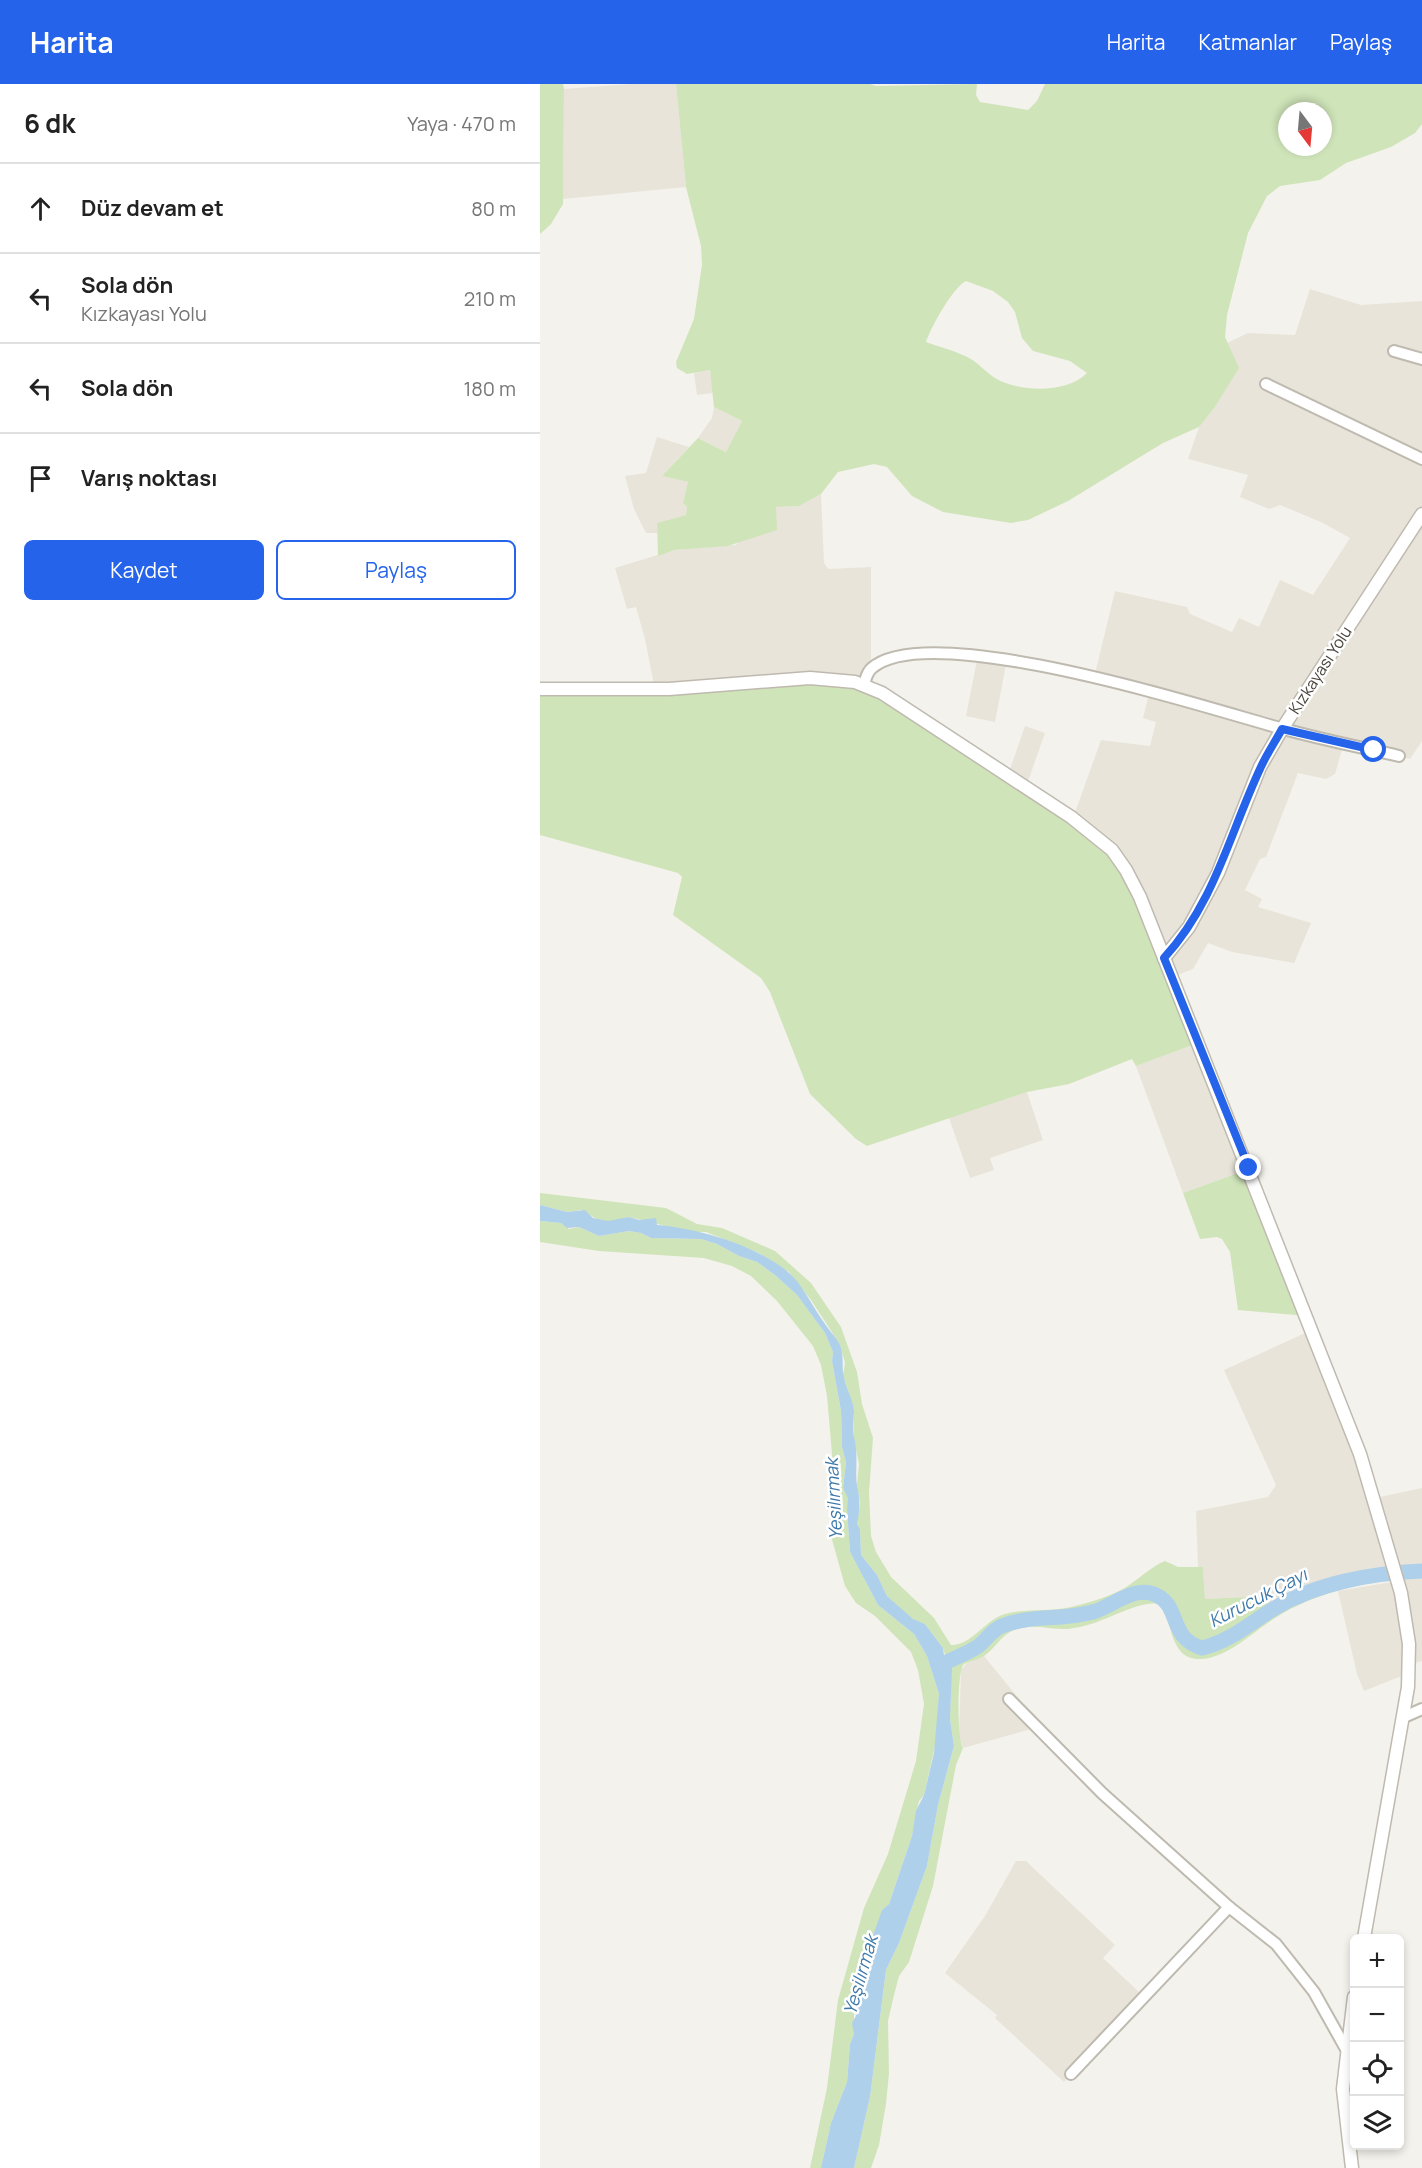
<!DOCTYPE html>
<html lang="tr">
<head>
<meta charset="utf-8">
<style>
  :root { --surface:#fff; --page:#f2f2f2; --text:#222; --muted:#767676; --line:#e0e0e0; --accent:#2563eb }
  body { margin:0; font-family:Manrope,sans-serif; background:var(--page); color:var(--text) }
  .controls { position:absolute; right:18px; bottom:18px; display:grid; overflow:hidden; border-radius:9px; box-shadow:0 3px 9px #0003 }
  .controls button { width:54px; height:54px; display:grid; place-items:center; padding:0; border:0; border-bottom:2px solid var(--line); background:var(--surface); color:var(--text); font:30px sans-serif }
  .compass { position:absolute; left:738px; top:18px; width:54px; height:54px; border-radius:50%; background:var(--surface); box-shadow:0 3px 9px #0003; rotate:164deg }
  .stop { position:absolute; width:18px; height:18px; margin:-14px; border:4px solid #2563eb; border-radius:50%; background:#fff }
  .stop.end { background:#2563eb; border-color:#fff; box-shadow:0 2px 6px #0008 }
  .list { margin:0; padding:0; list-style:none }
  h2 { display:flex; justify-content:space-between; align-items:center; height:78px; margin:0; padding:0 24px; font-size:26px }
  h2 small { font-size:20px; font-weight:400; color:var(--muted) }
  .list li { display:grid; grid-template-columns:39px 1fr auto; gap:18px; align-items:center; box-sizing:border-box; height:90px; padding:0 24px; border-top:2px solid var(--line) }
  .list b { display:block; font-size:22px; white-space:nowrap }
  .list p { margin:0; font-size:20px; white-space:nowrap; color:var(--muted) }
  .list em { font-size:20px; font-style:normal; color:var(--muted) }
  .actions { display:flex; gap:12px; padding:18px 24px }
  .actions a { flex:1; padding:14px 0; border:2px solid var(--accent); border-radius:9px; text-align:center; font-size:21px; color:var(--accent) }
  .actions .main { background:var(--accent); color:#fff }
  .icon { flex:none; width:33px; height:33px; fill:none; stroke:currentColor; stroke-width:2; stroke-linecap:round; stroke-linejoin:round }
  .map { position:relative; flex:none; width:882px; height:2084px; overflow:hidden }
  header { display:flex; align-items:center; gap:36px; box-sizing:border-box; height:84px; padding:0 30px; background:var(--accent); color:#fff }
  header strong { font-size:28px }
  nav { display:flex; gap:33px; margin-inline-start:auto; font-size:21px }
  main { display:flex }
  aside { flex:1; background:var(--surface) }
  .map>svg:first-child { display:block }
  .residential { fill:#e8e4da }
  .green { fill:#cfe4b9; fill-rule:evenodd }
  .water { fill:#afd0ea }
  .lines { fill:none; stroke-linecap:round; stroke-linejoin:round }
  .river { stroke:#afd0ea; stroke-width:15 }
  .minor-casing { stroke:#bfbaaf; stroke-width:14 }
  .tertiary-casing { stroke:#bfbaaf; stroke-width:15 }
  .minor { stroke:#fff; stroke-width:10 }
  .tertiary { stroke:#fff; stroke-width:12 }
  .route { stroke:#2563eb; stroke-width:8 }
  .labels { text-anchor:middle; stroke-width:5; stroke-linejoin:round; paint-order:stroke }
  .street-label { font-size:16px; fill:#48433a; stroke:#fff }
  .water-label { font-size:18px; font-style:italic; fill:#3d79aa; stroke:#fff }
</style>
</head>
<body>
<header>
<strong>Harita</strong>
<nav><a>Harita</a><a>Katmanlar</a><a>Paylaş</a></nav>
</header>
<main>
<aside>
<h2>6 dk<small>Yaya · 470 m</small></h2>
<ul class="list">
<li><svg class="icon" aria-label="ahead" viewBox="0 0 24 24"><path d="M12 20V5M6 11l6-6 6 6"/></svg><div><b>Düz devam et</b></div><em>80 m</em></li>
<li><svg class="icon" aria-label="left" viewBox="0 0 24 24"><path d="M17 20v-9H6M10 6l-5 5 5 5"/></svg><div><b>Sola dön</b><p>Kızkayası Yolu</p></div><em>210 m</em></li>
<li><svg class="icon" aria-label="left" viewBox="0 0 24 24"><path d="M17 20v-9H6M10 6l-5 5 5 5"/></svg><div><b>Sola dön</b></div><em>180 m</em></li>
<li><svg class="icon" aria-label="arrive" viewBox="0 0 24 24"><path d="M6 21V4h12l-3 4 3 4H6"/></svg><div><b>Varış noktası</b></div></li>
</ul>
<div class="actions"><a class="main">Kaydet</a><a>Paylaş</a></div>
</aside>
<div class="map">
<svg width="882" height="2084" viewBox="0 0 882 2084">
  <rect width="100%" height="100%" fill="#f4f2ec"/>
  <g class="residential">
    <polygon points="91,0 136,0 146,103 23,115 24,5"/>
    <polygon points="770,205 821,221 882,217 882,657 870,675 804,659 795,690 786,695 758,689 726,773 720,775 705,806 722,815 718,823 771,839 754,879 692,868 668,859 653,885 632,893 533,734 561,656 610,662 616,638 603,634 610,606 554,594 575,507 647,523 650,530 692,548 699,534 719,543 740,496 773,511 810,454 781,438 740,421 729,425 700,413 708,391 648,375 659,343 675,323 698,285 687,259 708,249 755,251"/>
    <polygon points="170,286 173,309 157,311 154,289"/>
    <polygon points="174,323 202,337 186,368 158,354 172,334"/>
    <polygon points="117,353 149,363 122,392 148,398 143,419 147,423 146,431 117,439 117,449 106,449 94,425 85,392 106,389"/>
    <polygon points="281,410 284,479 288,485 331,483 331,584 324,600 115,606 105,555 96,523 87,525 75,484 134,466 196,461 235,423 259,422"/>
    <polygon points="438,571 467,575 455,638 426,632"/>
    <polygon points="485,642 505,649 486,703 468,691"/>
    <polygon points="658,959 709,1085 643,1109 596,982"/>
    <polygon points="487,1008 503,1056 450,1074 454,1086 430,1094 409,1034"/>
    <polygon points="772,1246 835,1414 882,1404 882,1481 841,1485 784,1497 744,1512 727,1523 726,1512 665,1515 663,1484 658,1484 656,1427 728,1413 736,1401 684,1286"/>
    <polygon points="882,1493 882,1577 869,1581 869,1589 824,1607 817,1590 798,1507"/>
    <polygon points="444,1572 497,1637 495,1644 423,1664 419,1651 421,1586 428,1578"/>
    <polygon points="476,1777 486,1777 575,1861 563,1874 604,1913 524,1998 455,1934 457,1931 405,1889 445,1832"/>
  </g>
  <g class="green">
    <polygon points="0,0 23,0 24,5 23,120 11,140 0,150"/>
    <path d="M136 0H330L336 2 437 0 436 11 440 18 488 26 497 17 505 0H882V40L875 49 851 63 806 79 780 96 740 102 727 112 708 149 687 231 685 253 699 284 675 323 659 343 623 359 528 417 488 436 471 439 403 428 372 412 347 383 334 380 298 388 281 410 259 422 236 423 237 446 188 462 134 466 118 472 117 439 146 431 147 423 143 419 148 398 122 392 158 354 186 368 202 337 174 323 170 286 147 290 137 284 136 278 154 235 162 181 161 162 146 103ZM747 27H783V63H747ZM426 197 453 207 468 218 475 228 482 254 493 267 530 277 547 289C527 310 478 308 455 294 444 287 437 277 425 272 413 266 399 263 386 258 390 245 413 203 426 197Z"/>
    <polygon points="315,598 531,733 579,775 658,959 596,982 592,975 529,1000 487,1008 327,1062 316,1055 270,1010 230,908 221,894 133,831 142,793 138,789 0,751 0,605"/>
    <polygon points="709,1085 767,1232 698,1226 690,1168 682,1155 677,1153 660,1155 643,1109"/>
    <path d="M0 1109 126 1124 157 1140 182 1144 235 1167 271 1199 301 1243 317 1288 322 1320 333 1354 329 1408 331 1452 336 1468 351 1493 394 1534 411 1561C430 1562 444 1538 462 1531 486 1523 511 1529 535 1522 551 1518 568 1513 583 1505 597 1497 610 1483 625 1477L638 1483H663L665 1515 726 1512 727 1523C772 1495 830 1482 882 1481V1493C837 1493 773 1509 735 1534 714 1547 694 1568 669 1574 626 1583 635 1533 619 1521 607 1514 568 1535 554 1539 546 1542 536 1544 528 1545 509 1546 493 1539 474 1546 460 1552 455 1565 444 1572 437 1577 430 1576 423 1581 417 1592 417 1655 423 1664L416 1681 393 1802 369 1878 359 1892 353 1915 348 1937 349 1989 346 2020 339 2061 331 2084H314L330 2013 346 1886 359 1859 387 1782 398 1721 414 1662 410 1635 411 1590 403 1564 385 1540 372 1535 347 1512 337 1491 321 1471 320 1445 317 1440 320 1419 317 1400 319 1380 314 1355V1326L303 1291 305 1279 302 1268 299 1259 271 1216 249 1188 219 1169 166 1148H150L89 1133 73 1138 58 1136 42 1126 27 1128 0 1121Z"/>
    <polygon points="0,1137 21,1139 29,1145 39,1143 59,1152 89,1147 101,1149 111,1154 161,1155 177,1160 199,1172 217,1178 235,1191 257,1211 285,1249 293,1268 292,1277 301,1327 302,1363 306,1378 303,1404 309,1414 307,1426 310,1468 338,1521 374,1550 387,1572 399,1610 397,1653 384,1711 379,1717 372,1752 349,1820 342,1826 340,1837 320,1889 321,1897 314,1917 314,1950 310,1960 307,1998 291,2039 281,2084 270,2084 287,2004 298,1916 324,1824 348,1770 376,1677 384,1620 378,1586 371,1568 335,1532 316,1519 305,1502 291,1452 289,1401 292,1370 287,1312 281,1281 273,1262 237,1217 211,1192 192,1182 164,1174 59,1167 0,1158"/>
  </g>
  <path class="water" d="M0 1121 27 1128 45 1126 53 1134 68 1137 89 1133 99 1136 116 1134 117 1141C157 1144 215 1161 247 1187 262 1199 272 1222 283 1237 288 1245 295 1252 299 1259 305 1270 301 1283 304 1293 306 1305 313 1315 314 1327 314 1336 312 1348 315 1357 318 1371 315 1391 317 1401 320 1413 320 1427 317 1440L320 1445 321 1471 337 1491 347 1512 373 1535 385 1540 403 1564 404 1571 412 1585 410 1635 414 1662 398 1721 387 1782 359 1859 346 1886 330 2013 314 2084H281L291 2039 307 1998 310 1960 314 1950 312 1939 316 1932 314 1917 321 1897 320 1889 342 1826 349 1820 372 1752 376 1727 384 1711 394 1669 399 1610 387 1572 374 1550 338 1521 310 1468 307 1426 308 1414 303 1404 306 1378 302 1363 301 1327 292 1277 293 1268 285 1249 257 1211 235 1191 217 1178 199 1172 177 1160 161 1155 111 1154 101 1149 89 1147 59 1152 39 1143 27 1144 21 1139 0 1137Z"/>
  <g class="lines">
    <path class="river" d="M400 1581C412 1575 426 1570 437 1563 446 1557 451 1546 462 1542 492 1530 525 1537 556 1527 575 1520 597 1501 616 1511 641 1522 628 1554 662 1564 691 1557 710 1539 735 1524 777 1499 833 1489 882 1487"/>
    <defs>
      <g id="minor">
        <polyline points="854,267 882,275"/>
        <polyline points="726,300 882,375"/>
        <path d="M324 600C326 594 327 588 332 584 389 534 667 624 740 644 779 655 820 663 859 672"/>
        <polyline points="469,1615 562,1709 689,1823 736,1860 774,1908 806,1965"/>
        <polyline points="864,1633 882,1625"/>
        <polyline points="531,1990 689,1823"/>
      </g>
      <g id="tertiary">
        <polyline points="0,605 129,605 270,594 315,598 342,609 531,733 572,766 586,786 600,813 820,1370 861,1509 869,1560 868,1603 824,1854"/>
        <polyline points="624,874 649,843 678,789 720,683 742,645 882,430"/>
        <polyline points="812,2084 803,2005 814,1913"/>
      </g>
    </defs>
    <use href="#minor" class="minor-casing"/>
    <use href="#tertiary" class="tertiary-casing"/>
    <use href="#minor" class="minor"/>
    <use href="#tertiary" class="tertiary"/>
  </g>
  <g class="lines">
    <path class="route" d="M709 1084 624 874C675 818 689 751 720 685 726 671 735 658 742 645L834 666"/>
  </g>
  <g class="labels">
    <g class="street-label">
      <text transform="translate(780 586) rotate(-57)" y="6">Kızkayası Yolu</text>
    </g>
    <g class="water-label">
      <text transform="translate(294 1415) rotate(-93)" y="6">Yeşilırmak</text>
      <text transform="translate(718 1514) rotate(-27)" y="6">Kurucuk Çayı</text>
      <text transform="translate(321 1891) rotate(-74)" y="6">Yeşilırmak</text>
    </g>
  </g>
</svg>
<div class="controls">
<button>+</button>
<button>−</button>
<button><svg class="icon" aria-label="locate" viewBox="0 0 24 24"><circle cx="12" cy="12" r="6"/><path d="M12 2v4M12 18v4M2 12h4M18 12h4"/></svg></button>
<button><svg class="icon" aria-label="layers" viewBox="0 0 24 24"><path d="M12 4l9 5-9 5-9-5zM3 14l9 5 9-5"/></svg></button>
</div>
<svg class="compass" viewBox="-18 -18 36 36"><path d="M0-13l5 13h-10z" fill="#e53935"/><path d="M0 13l5-13h-10z" fill="#767676"/></svg>
<div class="stop" style="left:834px;top:666px"></div>
<div class="stop end" style="left:709px;top:1084px"></div>
</div>
</main>
</body>
</html>
